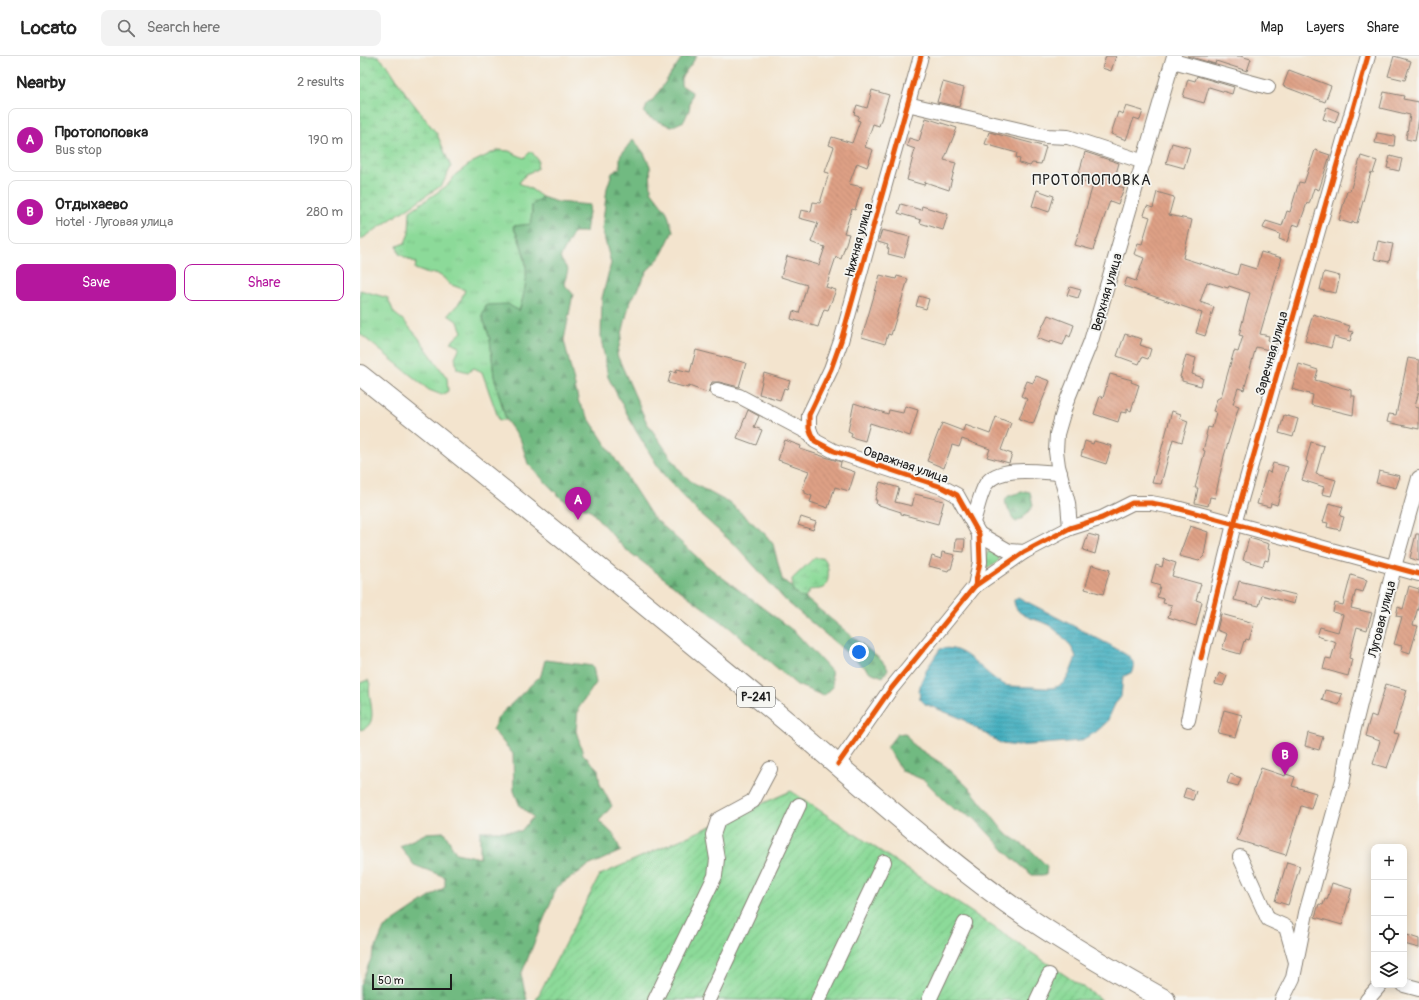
<!DOCTYPE html>
<html lang="en">
<head>
<meta charset="utf-8">
<style>
  :root { --surface:#fff; --page:#f2f2f2; --text:#222; --muted:#767676; --line:#e0e0e0; --accent:#b5179e }
  body { margin:0; font-family:Pangolin,sans-serif; background:var(--page); color:var(--text) }
  .controls { position:absolute; right:12px; bottom:12px; display:grid; overflow:hidden; border-radius:8px; box-shadow:0 2px 10px #0003 }
  .controls button { width:36px; height:36px; display:grid; place-items:center; padding:0; border:0; border-bottom:1px solid var(--line); background:var(--surface); color:var(--text); font:20px sans-serif }
  .scale { position:absolute; left:12px; bottom:10px; width:80px; box-sizing:border-box; padding-left:4px; border:2px solid #1c1c1c; border-top:0; font-size:11px; line-height:14px; white-space:nowrap; color:#1c1c1c; -webkit-text-stroke:3px #f6f6f2; paint-order:stroke }
  .you { position:absolute; left:499px; top:596px; width:14px; height:14px; margin:-10px; border:3px solid #fff; border-radius:50%; background:#1a73e8; box-shadow:0 0 0 6px #1a73e833 }
  .badge { display:grid; place-items:center; width:26px; height:26px; border-radius:50%; background:var(--accent); color:#fff; font-size:13px; font-weight:700 }
  .pin { position:absolute; translate:-50% -33px; filter:drop-shadow(0 1px 2px #0008) }
  .pin::after { content:''; position:absolute; top:21px; width:14px; height:12px; background:inherit; clip-path:polygon(0 0,100% 0,50% 100%) }
  .list { margin:0; padding:0; list-style:none }
  h2 { display:flex; justify-content:space-between; align-items:center; height:52px; margin:0; padding:0 16px; font-size:17px }
  h2 small { font-size:13px; font-weight:400; color:var(--muted) }
  .list li { display:grid; grid-template-columns:26px 1fr auto; gap:12px; align-items:center; box-sizing:border-box; height:64px; margin:0 8px 8px; padding:0 8px; border:1px solid var(--line); border-radius:8px }
  .list b { display:block; font-size:15px; white-space:nowrap }
  .list p { margin:0; font-size:13px; white-space:nowrap; color:var(--muted) }
  .list em { font-size:13px; font-style:normal; color:var(--muted) }
  .actions { display:flex; gap:8px; padding:12px 16px }
  .actions a { flex:1; padding:9px 0; border:1px solid var(--accent); border-radius:8px; text-align:center; font-size:14px; color:var(--accent) }
  .actions .main { background:var(--accent); color:#fff }
  .icon { flex:none; width:22px; height:22px; fill:none; stroke:currentColor; stroke-width:2; stroke-linecap:round; stroke-linejoin:round }
  .map { position:relative; flex:none; width:1059px; height:944px; overflow:hidden }
  header { display:flex; align-items:center; gap:24px; box-sizing:border-box; height:56px; padding:0 20px; background:var(--surface); border-bottom:1px solid var(--line) }
  header strong { font-size:19px }
  nav { display:flex; gap:22px; margin-inline-start:auto; font-size:14px }
  .search { width:280px; height:36px; background:var(--page); display:flex; align-items:center; gap:10px; box-sizing:border-box; padding:0 14px; border-radius:8px; color:var(--muted); font-size:15px }
  main { display:flex }
  aside { flex:1; background:var(--surface) }
  .map>svg:first-child { display:block }
  .grass { fill:url(#grass-tufts); stroke:#547b5a }
  .forest { fill:url(#forest-firs); stroke:#466b4e }
  .wetland { fill:url(#wetland-marsh); stroke:#547b5a }
  .garden { fill:url(#garden-furrows); stroke:#547b5a }
  .water { fill:url(#water-rules); stroke:#2e656e }
  .building { fill:url(#building-back-hatch) }
  .lines { fill:none; stroke-linecap:round; stroke-linejoin:round }
  .minor-casing { stroke:#888075; stroke-width:16 }
  .highway-casing { stroke:#888075; stroke-width:22 }
  .minor { stroke:#fff; stroke-width:14 }
  .highway { stroke:#fff; stroke-width:20 }
  .cycleway-casing { stroke:#f6f6f2; stroke-width:8 }
  .cycleway { stroke:#e8590c; stroke-width:5 }
  .labels { text-anchor:middle; stroke-width:3.5; stroke-linejoin:round; paint-order:stroke }
  .shield { fill:#f6f6f2; stroke:#5d5d5c; stroke-width:1 }
  .shield-label { font-size:12px; font-weight:bold; fill:#1c1c1c }
  .street-label { font-size:13px; fill:#1c1c1c; stroke:#f6f6f2 }
  .quarter-label { font-size:15px; letter-spacing:1px; fill:#1c1c1c; stroke:#f6f6f2 }
</style>
</head>
<body>
<header>
<strong>Locato</strong>
<div class="search"><svg class="icon" aria-label="search" viewBox="0 0 24 24"><circle cx="10" cy="10" r="6"/><path d="M15 15l6 6"/></svg>Search here</div>
<nav><a>Map</a><a>Layers</a><a>Share</a></nav>
</header>
<main>
<aside>
<h2>Nearby<small>2 results</small></h2>
<ul class="list">
<li><span class="badge">A</span><div><b>Протопоповка</b><p>Bus stop</p></div><em>190 m</em></li>
<li><span class="badge">B</span><div><b>Отдыхаево</b><p>Hotel · Луговая улица</p></div><em>280 m</em></li>
</ul>
<div class="actions"><a class="main">Save</a><a>Share</a></div>
</aside>
<div class="map">
<svg width="1059" height="944" viewBox="0 0 1059 944">
  <defs>
    <pattern id="grass-tufts" width="24" height="20" patternUnits="userSpaceOnUse"><rect width="24" height="20" fill="#8cda99"/><path d="M3 7l-1-3M5 7V3M7 7l1-3M15 17l-1-3M17 17v-4M19 17l1-3" fill="none" stroke="#78ba83"/></pattern>
    <pattern id="forest-firs" width="22" height="20" patternUnits="userSpaceOnUse"><rect width="22" height="20" fill="#71ba81"/><path d="M5 1l3.5 6h-7zM16 11l3.5 6h-7z" fill="#619f6f"/></pattern>
    <pattern id="wetland-marsh" width="20" height="14" patternUnits="userSpaceOnUse"><rect width="20" height="14" fill="#8cda99"/><path d="M1 5h8M5 5V1M11 12h8M15 12V8" fill="none" stroke="#78ba83"/></pattern>
    <pattern id="garden-furrows" width="10" height="10" patternUnits="userSpaceOnUse"><rect width="10" height="10" fill="#8cda99"/><path d="M-1 1l2-2M0 10L10 0M9 11l2-2" fill="none" stroke="#78ba83"/></pattern>
    <pattern id="water-rules" width="6" height="5" patternUnits="userSpaceOnUse"><rect width="6" height="5" fill="#41aebf"/><path d="M0 2.5h6" fill="none" stroke="#368d9a"/></pattern>
    <pattern id="building-back-hatch" width="6" height="6" patternUnits="userSpaceOnUse"><rect width="6" height="6" fill="#dea085"/><path d="M-1 5l2 2M0 0l6 6M5-1l2 2" fill="none" stroke="#be8972"/></pattern>
  </defs>
  <rect width="100%" height="100%" fill="#f6f6f2"/>
  <filter id="ink" filterUnits="userSpaceOnUse"><feTurbulence type="fractalNoise" baseFrequency=".025" numOctaves="2"/><feDisplacementMap in="SourceGraphic" scale="8" xChannelSelector="R" yChannelSelector="G"/><feConvolveMatrix kernelMatrix="1 2 1 2 8 2 1 2 1" color-interpolation-filters="sRGB"/></filter>
  <filter id="wash" filterUnits="userSpaceOnUse"><feTurbulence type="fractalNoise" baseFrequency=".012" numOctaves="4" result="noise"/><feDisplacementMap in="SourceGraphic" scale="16" xChannelSelector="R" yChannelSelector="G"/><feGaussianBlur stdDeviation="0.9" result="paint"/><feColorMatrix in="noise" values="0 0 0 0 0 0 0 0 0 0 0 0 0 0 0 0 0 1.4 0 .05"/><feComposite in="paint" operator="in"/></filter>
  <g filter="url(#wash)">
    <rect width="100%" height="100%" fill="#f3e4ce"/>
    <g class="grass">
      <path d="M138 94 149 95 164 102 171 95 178 104 177 113 166 118 159 127 171 133 182 141 172 149 171 168 153 171C169 204 170 220 159 256L148 248 122 259 130 283 134 320 146 364H139L122 316 114 312 108 316 97 313 95 301 100 291 91 286 102 276 98 266 88 259 100 246 105 234 89 228 84 222 76 217 68 218 55 213 56 207 39 198 37 190 45 187 49 177 50 155 88 129 95 119 111 107Z"/>
      <polygon points="0,234 28,242 34,257 43,264 58,281 87,322 88,335 82,339 69,334 0,278"/>
      <path d="M631 492 640 496C641 505 635 510 627 511H625L626 498Z"/>
    </g>
    <g class="forest">
      <path d="M323 0H337L321 22V29L332 36 329 54 324 65 311 71C301 65 292 65 284 57L287 49 295 41Z"/>
      <polygon points="273,83 284,97 290,110 291,135 307,156 313,175 301,200 287,215 269,249 257,299 287,367 322,417 334,428 371,448 405,478 413,488 422,523 521,604 528,613 523,621 510,616 426,545 378,492 338,456 302,417 276,375 248,321 241,282 242,242 251,207 242,173 247,132 252,117 260,112 260,100"/>
      <path d="M182 141 197 146 230 149 226 176H214L200 202 208 214 204 228 213 238 204 284 219 347 292 460 347 510 435 576 471 615 473 631 464 640 437 629 370 572 264 492 230 454 202 443 168 408 161 385 146 364 134 320 130 283 122 259 126 249 148 248 159 255C170 220 169 203 153 170L171 168 172 149Z"/>
      <path d="M665 435 670 436 673 450 662 463 656 466C651 463 652 459 649 455 639 438 651 440 665 435Z"/>
      <polygon points="185,604 233,610 236,627 218,653 216,675 223,698 238,713 240,728 252,750 239,765 253,778 261,795 228,810 197,831 161,919 167,944 0,944 0,929 24,872 85,831 85,821 54,809 40,790 67,777 84,776 96,797 120,802 120,775 161,775 173,761 160,750 154,735 153,698 133,674 138,661 181,619"/>
      <polygon points="545,677 553,689 587,711 611,734 645,777 672,795 687,810 686,819 672,819 651,801 614,762 592,752 564,724 542,715 527,691 537,678"/>
    </g>
    <g class="wetland">
      <polygon points="0,0 18,0 28,10 46,38 77,78 91,111 82,129 0,184"/>
      <path d="M454 502H462L466 505C469 512 470 528 463 532 459 534 454 533 450 534L445 542 440 541 433 534 432 523Z"/>
      <path d="M8 624 10 628C6 642 22 669 0 674V627Z"/>
    </g>
    <polygon class="garden" points="431,735 742,944 176,944 240,819"/>
    <path class="water" d="M658 541 750 589 770 601 774 608 772 616 763 621 761 641 755 648 747 666 736 676 720 685 657 690 642 688 609 668 603 663 565 648 560 643 559 635 561 626 568 611 580 593C606 587 623 619 645 629 650 631 666 630 673 631 704 635 706 628 716 601 712 589 700 577 690 570 678 562 654 562 654 544Z"/>
    <g id="blocks">
      <g class="building">
        <polygon points="746,0 756,0 751,15 742,12"/>
        <polygon points="827,0 880,0 891,3 887,15 856,5 855,8"/>
        <polygon points="1034,0 1051,5 1045,24 1028,20"/>
        <polygon points="929,14 971,30 965,46 923,30"/>
        <polygon points="837,20 874,31 872,38 849,31 844,47 823,41 828,23 835,25"/>
        <polygon points="583,26 604,32 599,51 577,46"/>
        <polygon points="512,34 529,39 519,70 513,68 505,91 513,94 507,111 497,107 489,128 502,131 495,154 492,153 484,177 489,178 481,203 476,201 466,231 476,234 468,254 464,253 458,271 431,263 433,255 439,257 447,229 421,221 427,200 459,209 465,191 451,186 458,167 439,162 441,154 451,156 453,146 460,147 469,117 465,116 474,91 469,89 472,81 492,87 500,65 497,64 499,60 494,58 497,49 507,52"/>
        <polygon points="1024,36 1044,40 1043,43 1059,46 1059,62 1055,85 1046,83 1050,59 1020,52"/>
        <polygon points="766,50 783,55 780,64 774,62 766,84 751,78 758,56 763,58"/>
        <polygon points="967,51 979,56 975,67 963,63"/>
        <polygon points="566,62 597,72 584,104 596,107 589,134 565,126 564,129 547,124 555,93 547,90 549,82 559,85"/>
        <polygon points="629,76 686,91 681,108 672,107 670,110 659,107 660,103 656,102 657,97 625,88"/>
        <polygon points="1017,77 1035,80 1034,90 1015,87"/>
        <polygon points="812,87 830,92 824,112 806,107"/>
        <polygon points="955,94 970,99 959,134 954,132 949,148 947,147 939,170 933,168 927,186 919,183 920,178 903,172 906,165 922,170 927,155 930,156 939,126 944,127"/>
        <polygon points="725,96 759,107 753,128 764,132 758,148 750,145 733,194 715,189 733,129 717,124"/>
        <polygon points="1001,100 1017,105 1013,117 1011,116 997,167 992,166 992,168 979,164 987,135 990,135"/>
        <polygon points="1030,100 1042,103 1039,115 1027,112"/>
        <polygon points="677,134 694,140 689,156 672,150"/>
        <polygon points="797,136 814,141 809,159 832,164 823,202 877,219 880,208 896,213 901,196 922,202 900,278 909,280 908,284 916,287 913,295 896,291 884,334 878,332 873,348 879,350 864,400 855,442 850,441 848,450 835,447 838,432 835,432 845,395 843,394 847,380 846,379 848,371 852,372 856,356 853,355 857,343 861,341 874,295 878,296 883,280 879,279 890,237 869,230 868,232 847,226 840,246 854,251 845,280 836,277 842,257 764,230 767,222 776,225 784,202 774,198 778,187 782,188 790,161 784,159 787,150 793,152"/>
        <polygon points="541,148 561,154 562,150 588,158 583,174 560,167 561,164 538,157"/>
        <polygon points="522,174 550,181 544,202 528,198 529,193 527,192 528,189 518,186"/>
        <polygon points="1018,185 1033,188 1029,206 1014,203"/>
        <polygon points="964,216 980,220 976,237 960,234"/>
        <polygon points="520,219 536,223 537,220 548,223 531,279 528,278 525,288 502,281"/>
        <polygon points="710,231 721,234 718,242 707,239"/>
        <polygon points="559,240 569,243 566,253 556,250"/>
        <polygon points="953,258 990,270 988,275 993,276 990,285 974,281 971,292 945,285"/>
        <polygon points="688,259 714,269 710,281 707,279 703,289 691,285 690,287 677,282"/>
        <polygon points="765,278 782,283 780,289 791,293 788,303 782,301 779,308 757,300"/>
        <polygon points="336,294 386,307 379,331 359,326 352,326 348,337 329,330 328,332 308,327 311,315 316,317 317,313 330,316"/>
        <polygon points="826,299 836,302 832,318 843,322 841,330 822,325 822,322 820,321"/>
        <polygon points="1048,302 1059,304 1059,334 1055,351 1059,352 1059,373 1027,366 1029,358 1036,359"/>
        <polygon points="939,308 958,314 955,324 991,334 991,340 995,340 993,359 951,349 953,339 932,333"/>
        <polygon points="404,317 430,325 427,333 424,332 420,344 399,338"/>
        <polygon points="750,318 772,324 771,326 779,329 771,355 767,353 767,357 761,356 758,366 734,358 740,340 743,342"/>
        <polygon points="676,320 690,325 673,368 659,363 667,343 661,340 667,325 673,327"/>
        <polygon points="494,347 528,358 529,354 543,357 545,350 558,354 550,380 510,367 505,385 491,381 492,377 488,375"/>
        <polygon points="388,354 399,360 394,371 402,374 396,389 377,382"/>
        <polygon points="812,355 821,358 820,362 828,365 822,386 813,383 801,428 792,427"/>
        <polygon points="924,359 938,363 933,381 919,377"/>
        <polygon points="636,361 651,367 641,394 652,398 649,407 627,401 630,393 602,383 599,391 592,389 584,412 567,405 582,367 603,375 605,369 630,378"/>
        <polygon points="425,384 441,390 440,393 481,406 480,411 495,416 489,435 475,431 468,452 450,446 452,440 445,437 445,435 442,433 449,415 418,404"/>
        <polygon points="725,385 733,388 734,385 752,390 746,408 721,400"/>
        <polygon points="951,386 964,390 956,418 976,424 971,440 962,438 964,431 942,424 948,406 946,405"/>
        <polygon points="913,407 928,411 917,449 911,447 910,451 897,448 907,415 910,417"/>
        <polygon points="1019,415 1040,420 1036,432 1016,427"/>
        <polygon points="520,426 539,432 535,446 552,450 555,438 584,445 578,468 541,458 541,456 516,448 517,444 515,444"/>
        <polygon points="969,447 983,451 980,460 984,461 980,474 967,471 968,467 963,466"/>
        <polygon points="441,461 456,466 453,474 438,469"/>
        <polygon points="830,470 848,476 844,500 839,505 819,500"/>
        <polygon points="728,478 739,481 735,498 723,494"/>
        <polygon points="1056,478 1059,478 1059,505 1050,502"/>
        <polygon points="889,482 909,488 908,493 910,494 908,505 905,504 903,510 883,504"/>
        <polygon points="596,483 605,483 604,496 595,495"/>
        <polygon points="582,496 595,499 591,513 589,513 588,515 569,510 572,500 581,503"/>
        <polygon points="804,503 816,507 812,520 841,528 836,544 842,546 836,570 808,561 812,549 803,547 804,543 797,541 800,530 791,527 796,509 802,511"/>
        <polygon points="732,509 750,514 743,538 725,533"/>
        <polygon points="991,519 1007,524 1003,536 996,534 991,552 1012,557 1007,574 997,571 989,602 992,603 988,620 963,613 966,602 971,603 976,586 957,580 960,571 978,576 983,559 973,556 975,547 983,549"/>
        <polygon points="879,525 936,539 934,548 902,539 899,550 874,544"/>
        <polygon points="1049,530 1059,533 1059,548 1053,569 1058,570 1050,597 1041,594 1042,590 1034,588 1042,561 1036,560 1038,551 1043,553"/>
        <polygon points="861,558 894,567 889,584 886,583 885,586 884,585 880,598 862,593 867,578 857,574"/>
        <polygon points="859,617 867,620 863,630 855,628"/>
        <polygon points="1026,628 1047,634 1034,677 1039,678 1027,712 1013,708 1020,685 1005,680 1011,659 1016,661"/>
        <polygon points="965,634 982,638 979,649 962,644"/>
        <polygon points="864,654 882,659 875,681 858,677"/>
        <polygon points="948,677 963,681 959,694 945,690"/>
        <polygon points="901,712 925,720 926,718 935,721 932,730 956,737 951,753 941,750 926,799 877,784"/>
        <polygon points="870,718 881,722 878,730 867,727"/>
        <polygon points="826,732 836,735 833,744 823,741"/>
        <polygon points="927,806 940,810 928,849 915,845"/>
        <polygon points="972,827 992,833 982,869 955,861 959,848 963,849 965,843 967,844"/>
        <polygon points="1044,878 1059,883 1059,892 1044,888"/>
      </g>
    </g>
  </g>
  <g filter="url(#ink)">
    <use href="#blocks" fill-opacity="0" stroke="#888075" stroke-width="1"/>
    <g class="lines">
      <defs>
        <g id="minor">
          <polyline points="561,0 481,285 471,313 449,359 449,372 451,378 455,385 474,395 582,431 597,439 619,478 620,506 615,530"/>
          <polyline points="813,5 908,31"/>
          <polyline points="547,48 686,80 708,81 784,106"/>
          <polyline points="357,334 379,340 451,378"/>
          <path d="M613 466C617 454 620 438 626 428 639 409 679 416 700 417"/>
          <polyline points="710,472 708,447 698,410 696,395 697,378 706,347 731,285 814,0"/>
          <polyline points="619,478 649,495 664,496"/>
          <polyline points="828,664 841,602 874,468 1008,0"/>
          <polyline points="478,708 530,634 615,530 664,496 710,472 742,462 772,447 791,447 813,451 1059,518"/>
          <polyline points="880,801 908,863 926,871 936,906"/>
          <polyline points="1044,929 1059,933"/>
          <polyline points="295,944 355,820 357,803 353,779 358,764 393,745 410,713"/>
          <polyline points="348,944 439,749"/>
          <polyline points="458,944 524,806"/>
          <polyline points="569,944 605,867"/>
          <polyline points="677,944 689,919"/>
          <polyline points="922,944 933,922 946,857 983,724 986,704 1034,511 1059,422"/>
          <polyline points="1007,944 1020,929"/>
        </g>
        <path id="highway" d="M0 319C139 430 277 542 414 655 500 726 581 803 673 865 716 894 761 919 805 944"/>
      </defs>
      <use href="#minor" class="minor-casing"/>
      <use href="#highway" class="highway-casing"/>
      <use href="#minor" class="minor"/>
      <use href="#highway" class="highway"/>
      <defs>
        <g id="cycleway">
          <polyline points="561,0 481,285 471,313 449,359 449,372 451,378 455,385 474,395 582,431 597,439 619,478 620,506 615,530"/>
          <polyline points="841,602 874,468 1008,0"/>
          <polyline points="478,708 530,634 615,530 664,496 710,472 742,462 772,447 791,447 813,451 1059,518"/>
        </g>
      </defs>
      <use href="#cycleway" class="cycleway-casing"/>
      <use href="#cycleway" class="cycleway"/>
    </g>
  </g>
  <g class="labels">
    <rect class="shield" x="377" y="631" width="38" height="20" rx="3"/>
    <g class="shield-label">
      <text x="396" y="645">Р-241</text>
    </g>
    <g class="street-label">
      <text transform="translate(498 184) rotate(-75)" y="5">Нижняя улица</text>
      <text transform="translate(746 236) rotate(-74)" y="5">Верхняя улица</text>
      <text transform="translate(911 297) rotate(-74)" y="5">Заречная улица</text>
      <text transform="translate(546 408) rotate(19)" y="5">Овражная улица</text>
      <text transform="translate(1021 563) rotate(-76)" y="5">Луговая улица</text>
    </g>
    <g class="quarter-label">
      <text x="732" y="129">ПРОТОПОПОВКА</text>
    </g>
  </g>
</svg>
<div class="controls">
<button>+</button>
<button>−</button>
<button><svg class="icon" aria-label="locate" viewBox="0 0 24 24"><circle cx="12" cy="12" r="6"/><path d="M12 2v4M12 18v4M2 12h4M18 12h4"/></svg></button>
<button><svg class="icon" aria-label="layers" viewBox="0 0 24 24"><path d="M12 4l9 5-9 5-9-5zM3 14l9 5 9-5"/></svg></button>
</div>
<div class="scale">50 m</div>
<div class="you"></div>
<div class="pin badge" style="left:218px;top:464px">A</div>
<div class="pin badge" style="left:925px;top:719px">B</div>
</div>
</main>
</body>
</html>
